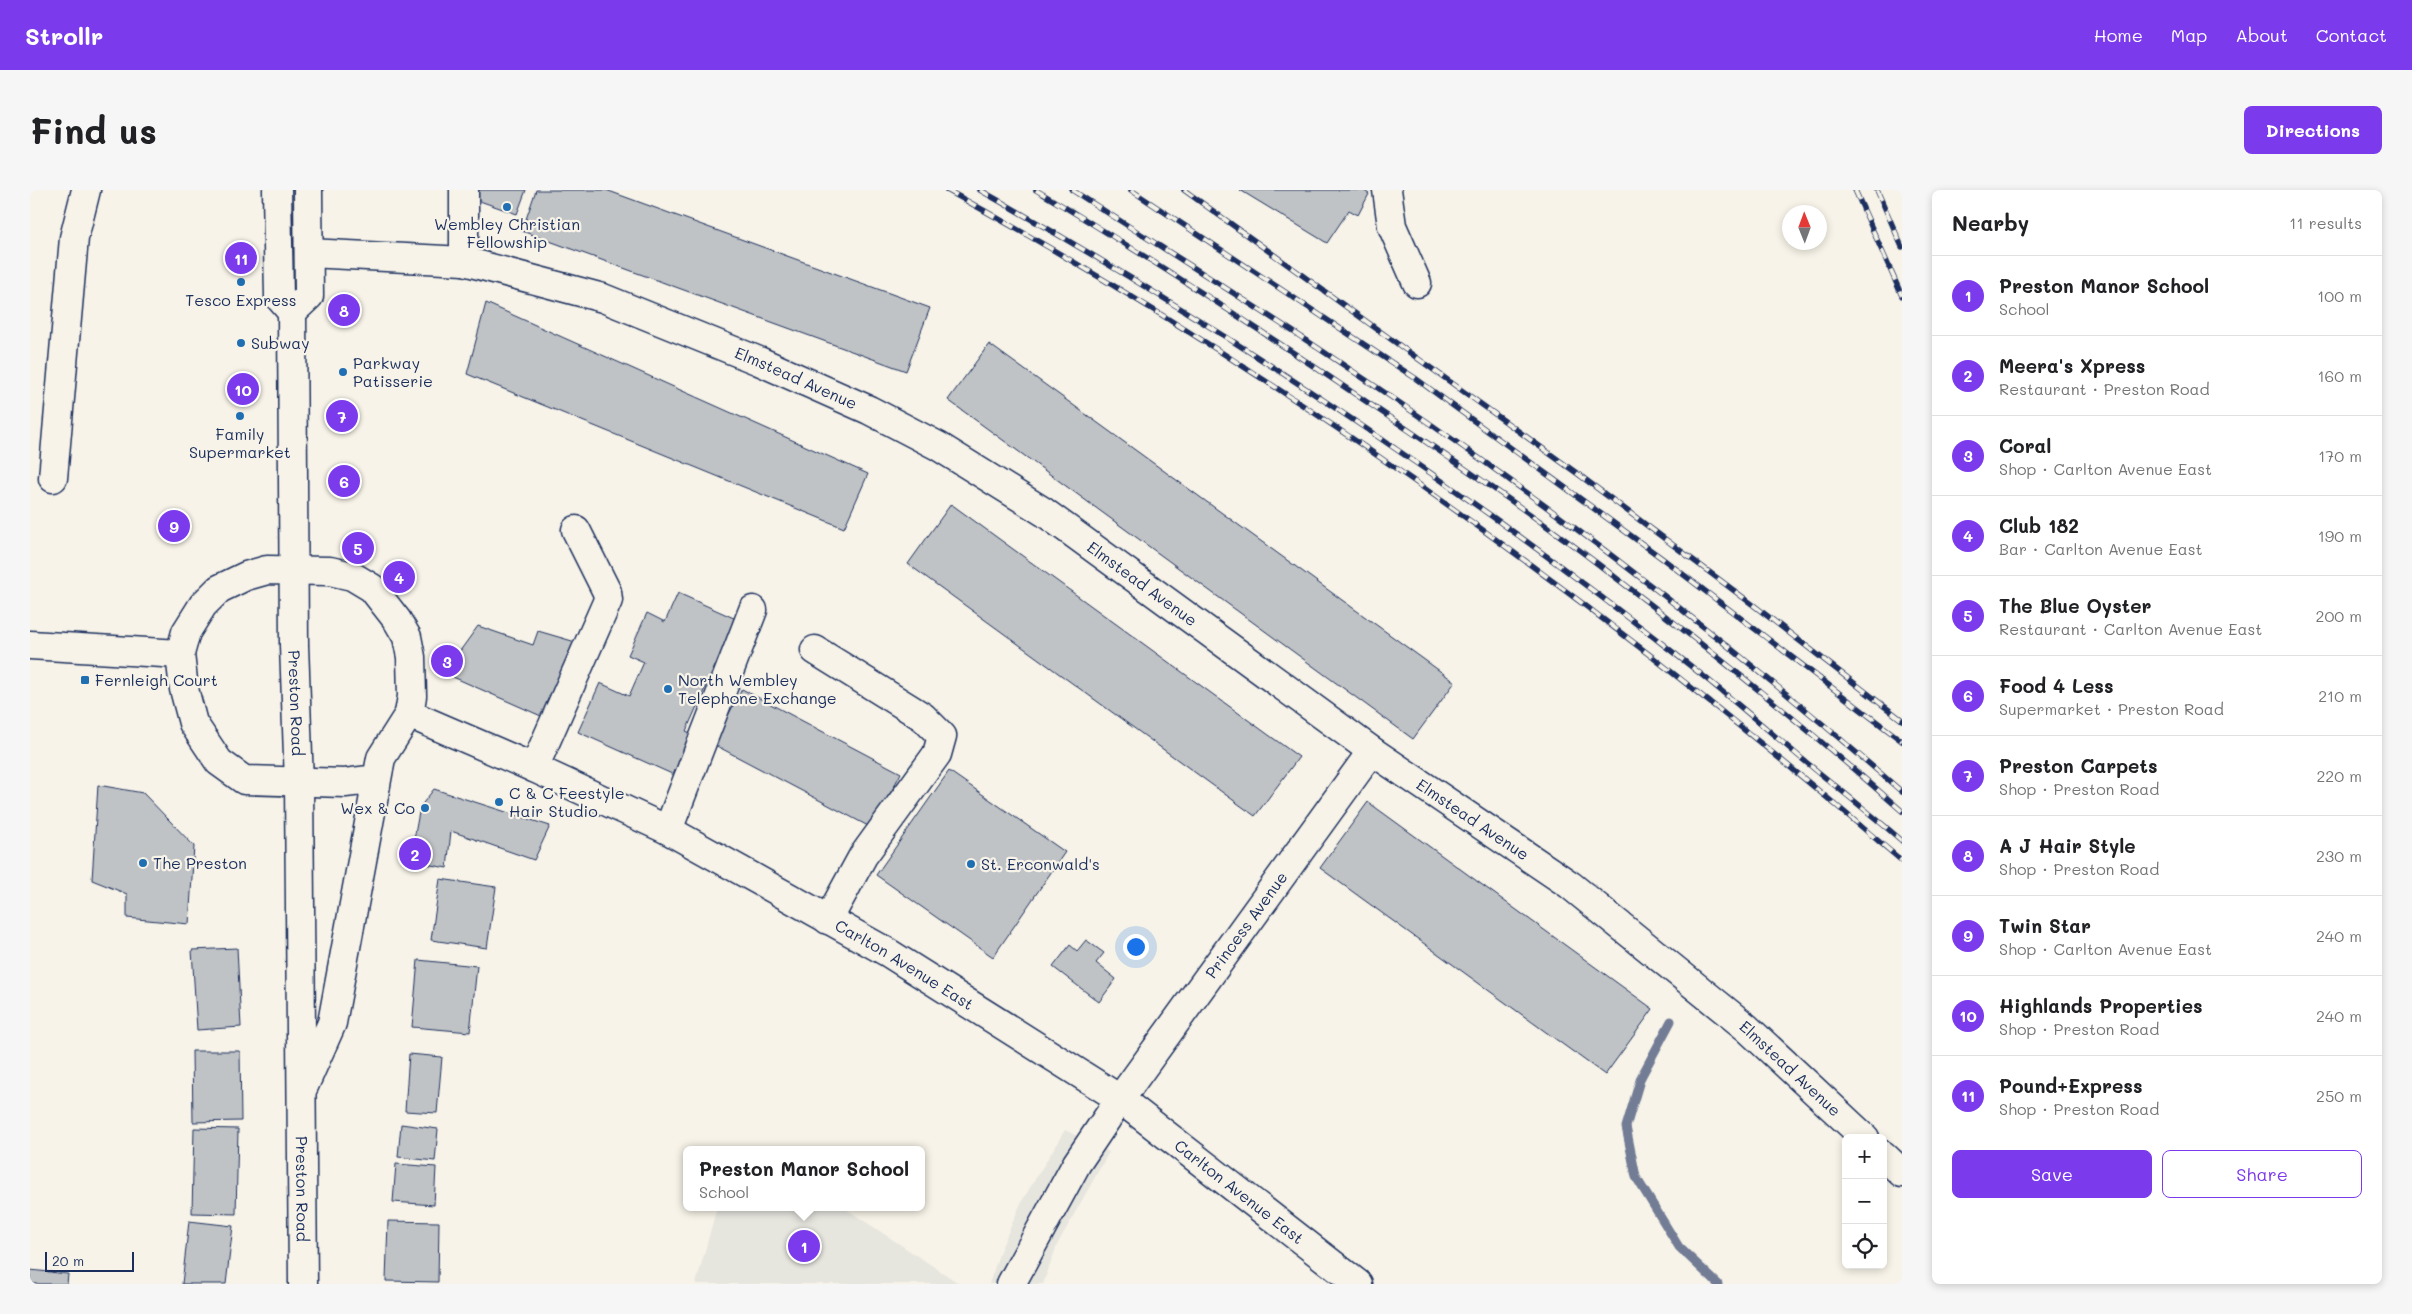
<!DOCTYPE html>
<html lang="en">
<head>
<meta charset="utf-8">
<style>
  :root { --surface:#fff; --page:#f6f6f6; --text:#202124; --muted:#757577; --line:#e0e0e0; --accent:#7c3aed }
  body { margin:0; font-family:Mali,sans-serif; background:var(--page); color:var(--text) }
  .controls { position:absolute; right:15px; bottom:15px; display:grid; overflow:hidden; border-radius:8px; box-shadow:0 2px 8px #0003 }
  .controls button { width:45px; height:45px; display:grid; place-items:center; padding:0; border:0; border-bottom:1px solid var(--line); background:var(--surface); color:var(--text); font:25px sans-serif }
  .compass { position:absolute; left:1752px; top:15px; width:45px; height:45px; border-radius:50%; background:var(--surface); box-shadow:0 2px 8px #0003; rotate:359deg }
  .scale { position:absolute; left:15px; bottom:12px; width:89px; box-sizing:border-box; padding-left:5px; border:2px solid #1b2f5e; border-top:0; font-size:14px; line-height:18px; white-space:nowrap; color:#1b2f5e; -webkit-text-stroke:4px #f7f3e8; paint-order:stroke }
  .you { position:absolute; left:1105px; top:756px; width:18px; height:18px; margin:-12px; border:4px solid #fff; border-radius:50%; background:#1a73e8; box-shadow:0 0 0 8px #1a73e833 }
  .badge { display:grid; place-items:center; width:32px; height:32px; border-radius:50%; background:var(--accent); color:#fff; font-size:16px; font-weight:700 }
  .pin { position:absolute; translate:-50% -50%; border:2px solid #fff; box-shadow:0 1px 5px #0006 }
  .popup { position:absolute; left:653px; top:956px; width:242px; height:65px; box-sizing:border-box; display:grid; place-content:center; border-radius:8px; background:var(--surface); filter:drop-shadow(0 1px 4px #0005); font-size:16px; white-space:nowrap; color:var(--muted) }
  .popup b { font-size:19px; color:var(--text) }
  .popup::after { content:''; position:absolute; left:50%; top:100%; margin-left:-10px; border:10px solid transparent; border-top-color:var(--surface) }
  .list { margin:0; padding:0; list-style:none }
  h2 { display:flex; justify-content:space-between; align-items:center; height:65px; margin:0; padding:0 20px; font-size:21px }
  h2 small { font-size:16px; font-weight:400; color:var(--muted) }
  .list li { display:grid; grid-template-columns:32px 1fr auto; gap:15px; align-items:center; box-sizing:border-box; height:80px; padding:0 20px; border-top:1px solid var(--line) }
  .list b { display:block; font-size:19px; white-space:nowrap }
  .list p { margin:0; font-size:16px; white-space:nowrap; color:var(--muted) }
  .list em { font-size:16px; font-style:normal; color:var(--muted) }
  .actions { display:flex; gap:10px; padding:15px 20px }
  .actions a { flex:1; padding:11px 0; border:1px solid var(--accent); border-radius:8px; text-align:center; font-size:18px; color:var(--accent) }
  .actions .main { background:var(--accent); color:#fff }
  .icon { flex:none; width:28px; height:28px; fill:none; stroke:currentColor; stroke-width:2; stroke-linecap:round; stroke-linejoin:round }
  .map { position:relative; flex:none; width:1872px; height:1094px; overflow:hidden; border-radius:8px }
  header { display:flex; align-items:center; gap:30px; box-sizing:border-box; height:70px; padding:0 25px; background:var(--accent); color:#fff }
  header strong { font-size:24px }
  nav { display:flex; gap:28px; margin-inline-start:auto; font-size:18px }
  .intro { display:flex; align-items:center; justify-content:space-between; box-sizing:border-box; height:120px; padding:0 30px }
  h1 { margin:0; font-size:35px }
  .button { padding:12px 22px; border-radius:8px; background:var(--accent); color:#fff; font-size:18px; font-weight:700 }
  main { display:flex; gap:30px; padding:0 30px }
  aside { flex:1; background:var(--surface); border-radius:8px; box-shadow:0 2px 8px #0003 }
  .map>svg:first-child { display:block }
  .built { fill:#e6e5de }
  .lines { fill:none; stroke-linecap:round; stroke-linejoin:round }
  .stream { stroke:#727c95; stroke-width:9 }
  .building { fill:#c0c3c5; stroke:#1b2f5e }
  .minor-casing { stroke:#1b2f5e; stroke-width:31 }
  .minor { stroke:#f7f3e8; stroke-width:28 }
  .rail-casing { stroke:#1b2f5e; stroke-width:5.5 }
  .rail { stroke:#f7f3e8; stroke-width:4; stroke-dasharray:11; stroke-linecap:butt }
  .poi-dot { fill:#1f6fb2; stroke:#f7f3e8; stroke-width:2 }
  .labels { text-anchor:middle; stroke-width:4.5; stroke-linejoin:round; paint-order:stroke }
  .poi-label { font-size:16px; fill:#1b2f5e; stroke:#f7f3e8; text-anchor:start }
  .street-label { font-size:16px; fill:#1b2f5e; stroke:#f7f3e8 }
</style>
</head>
<body>
<header>
<strong>Strollr</strong>
<nav><a>Home</a><a>Map</a><a>About</a><a>Contact</a></nav>
</header>
<div class="intro"><h1>Find us</h1><a class="button">Directions</a></div>
<main>
<div class="map">
<svg width="1872" height="1094" viewBox="0 0 1872 1094">
  <rect width="100%" height="100%" fill="#f7f3e8"/>
  <filter id="ink" filterUnits="userSpaceOnUse"><feTurbulence type="fractalNoise" baseFrequency=".02" numOctaves="2"/><feDisplacementMap in="SourceGraphic" scale="10" xChannelSelector="R" yChannelSelector="G"/><feConvolveMatrix kernelMatrix="1 2 1 2 8 2 1 2 1" color-interpolation-filters="sRGB"/></filter>
  <g filter="url(#ink)">
    <g class="built">
      <polygon points="1035,940 1079,962 1028,1053 1013,1094 959,1094 970,1061 992,1011"/>
      <polygon points="687,1017 813,1017 930,1094 666,1094"/>
    </g>
    <g class="lines">
      <polyline class="stream" points="1641,831 1611,887 1596,937 1606,987 1649,1057 1688,1094"/>
    </g>
    <g class="building">
      <polygon points="447,0 496,0 487,24 444,9"/>
      <polygon points="506,0 576,0 900,118 876,181 492,41"/>
      <polygon points="1210,0 1333,0 1339,4 1328,25 1319,20 1297,53"/>
      <polygon points="456,113 838,284 814,338 437,184"/>
      <polygon points="959,154 1425,492 1383,549 918,210"/>
      <polygon points="921,314 1269,567 1225,626 878,374"/>
      <polygon points="648,403 706,429 656,541 669,547 651,588 548,542 570,493 599,506 614,472 598,465 617,423 635,432"/>
      <polygon points="448,436 503,455 508,441 549,453 511,526 414,483"/>
      <polygon points="712,499 871,583 842,638 683,554"/>
      <polygon points="919,581 1035,662 963,767 846,685"/>
      <polygon points="68,595 113,603 164,656 159,734 97,728 97,704 62,690"/>
      <polygon points="404,599 520,636 504,670 421,641 417,678 380,671 390,617"/>
      <polygon points="1338,612 1623,819 1575,885 1290,678"/>
      <polygon points="410,689 466,697 457,758 401,750"/>
      <polygon points="1056,750 1074,763 1066,773 1086,789 1069,812 1023,777 1040,755 1047,761"/>
      <polygon points="207,758 211,837 167,840 162,760"/>
      <polygon points="388,770 447,776 440,842 382,837"/>
      <polygon points="162,861 210,861 211,931 163,932"/>
      <polygon points="379,864 412,867 407,923 375,921"/>
      <polygon points="371,934 408,939 405,971 368,967"/>
      <polygon points="164,938 208,939 206,1024 162,1023"/>
      <polygon points="366,974 406,977 404,1015 363,1012"/>
      <polygon points="159,1031 203,1036 196,1094 152,1094"/>
      <polygon points="358,1031 409,1032 408,1092 356,1091"/>
      <polygon points="0,1080 38,1084 37,1094 0,1094"/>
    </g>
    <g class="lines">
      <defs>
        <g id="minor">
          <path id="s1" d="M247 0 249 107 262 122 264 455 269 593 273 1094"/>
          <polyline points="1357,0 1362,36 1387,93"/>
          <path id="s2" d="M279 63 434 71 573 108 729 171 839 220 908 256 1014 322 1342 561 1540 695 1717 838 1835 948"/>
          <polyline points="434,71 434,0"/>
          <polyline points="262,122 279,106 278,0"/>
          <polyline points="23,288 44,48 56,0"/>
          <polyline points="0,455 150,464"/>
          <polyline points="785,460 893,527 912,546 907,564 833,666 798,730"/>
          <path id="s3" d="M379 524 504 578 638 640 857 762 1090 909 1328 1094"/>
          <polyline points="504,578 578,410 577,402 546,340"/>
          <polyline points="638,640 723,420"/>
          <polyline points="274,896 302,833 351,568 379,524 382,506 381,467 377,447 367,430 342,398 322,386 300,381 237,380 216,386 189,399 173,415 156,442 150,464 154,499 163,533 189,572 214,590 315,593 347,589"/>
          <polyline points="1853,965 1872,983"/>
          <path id="s4" d="M981 1094 1047 973 1090 909 1342 561"/>
        </g>
      </defs>
      <use href="#minor" class="minor-casing"/>
      <use href="#minor" class="minor"/>
      <defs>
        <g id="rail">
          <path d="M917 0C1259 187 1577 418 1872 671"/>
          <path d="M950 0C1195 138 1432 296 1653 470 1693 501 1732 535 1771 568 1805 596 1839 622 1872 651"/>
          <path d="M1006 0C1111 62 1212 128 1313 196 1399 254 1486 312 1568 374 1672 453 1774 535 1872 621"/>
          <path d="M1042 0C1126 54 1211 107 1294 162 1496 295 1690 443 1872 602"/>
          <polyline points="1101,0 1385,188 1633,369 1872,551"/>
          <polyline points="1154,0 1548,284 1722,414 1872,530"/>
          <polyline points="1825,0 1872,106"/>
          <polyline points="1847,0 1872,57"/>
        </g>
      </defs>
      <use href="#rail" class="rail-casing"/>
      <use href="#rail" class="rail"/>
    </g>
  </g>
  <g class="poi-dot">
    <circle cx="477" cy="17" r="5"/>
    <circle cx="211" cy="92" r="5"/>
    <circle cx="211" cy="153" r="5"/>
    <circle cx="313" cy="182" r="5"/>
    <circle cx="210" cy="226" r="5"/>
    <rect x="50" y="485" width="10" height="10" rx="2.5"/>
    <circle cx="638" cy="499" r="5"/>
    <circle cx="469" cy="612" r="5"/>
    <circle cx="395" cy="618" r="5"/>
    <circle cx="113" cy="673" r="5"/>
    <circle cx="941" cy="674" r="5"/>
  </g>
  <g class="labels">
    <g class="poi-label">
      <text x="477" y="40" text-anchor="middle">Wembley Christian<tspan x="477" dy="18">Fellowship</tspan></text>
      <text x="211" y="116" text-anchor="middle">Tesco Express</text>
      <text x="221" y="159">Subway</text>
      <text x="323" y="179">Parkway<tspan x="323" dy="18">Patisserie</tspan></text>
      <text x="210" y="250" text-anchor="middle">Family<tspan x="210" dy="18">Supermarket</tspan></text>
      <text x="65" y="496">Fernleigh Court</text>
      <text x="648" y="496">North Wembley<tspan x="648" dy="18">Telephone Exchange</tspan></text>
      <text x="479" y="609">C &amp; C Feestyle<tspan x="479" dy="18">Hair Studio</tspan></text>
      <text x="385" y="624" text-anchor="end">Wex &amp; Co</text>
      <text x="123" y="679">The Preston</text>
      <text x="951" y="680">St. Erconwald's</text>
    </g>
    <g class="street-label">
      <text dy="6" stroke="none"><textPath href="#s2" startOffset="508">Elmstead Avenue</textPath></text>
      <text dy="6" stroke="none"><textPath href="#s2" startOffset="912">Elmstead Avenue</textPath></text>
      <text dy="6" stroke="none"><textPath href="#s1" startOffset="518">Preston Road</textPath></text>
      <text dy="6" stroke="none"><textPath href="#s2" startOffset="1318">Elmstead Avenue</textPath></text>
      <text dy="6" stroke="none"><textPath href="#s4" startOffset="430">Princess Avenue</textPath></text>
      <text dy="6" stroke="none"><textPath href="#s3" startOffset="556">Carlton Avenue East</textPath></text>
      <text dy="6" stroke="none"><textPath href="#s2" startOffset="1722">Elmstead Avenue</textPath></text>
      <text dy="6" stroke="none"><textPath href="#s1" startOffset="1004">Preston Road</textPath></text>
      <text dy="6" stroke="none"><textPath href="#s3" startOffset="961">Carlton Avenue East</textPath></text>
    </g>
  </g>
</svg>
<div class="controls">
<button>+</button>
<button>−</button>
<button><svg class="icon" aria-label="locate" viewBox="0 0 24 24"><circle cx="12" cy="12" r="6"/><path d="M12 2v4M12 18v4M2 12h4M18 12h4"/></svg></button>
</div>
<svg class="compass" viewBox="-18 -18 36 36"><path d="M0-13l5 13h-10z" fill="#e53935"/><path d="M0 13l5-13h-10z" fill="#757577"/></svg>
<div class="scale">20 m</div>
<div class="you"></div>
<div class="pin badge" style="left:774px;top:1056px">1</div>
<div class="popup"><b>Preston Manor School</b>School</div>
<div class="pin badge" style="left:385px;top:664px">2</div>
<div class="pin badge" style="left:417px;top:471px">3</div>
<div class="pin badge" style="left:369px;top:387px">4</div>
<div class="pin badge" style="left:328px;top:358px">5</div>
<div class="pin badge" style="left:314px;top:291px">6</div>
<div class="pin badge" style="left:312px;top:226px">7</div>
<div class="pin badge" style="left:314px;top:120px">8</div>
<div class="pin badge" style="left:144px;top:336px">9</div>
<div class="pin badge" style="left:213px;top:199px">10</div>
<div class="pin badge" style="left:211px;top:68px">11</div>
</div>
<aside>
<h2>Nearby<small>11 results</small></h2>
<ul class="list">
<li><span class="badge">1</span><div><b>Preston Manor School</b><p>School</p></div><em>100 m</em></li>
<li><span class="badge">2</span><div><b>Meera's Xpress</b><p>Restaurant · Preston Road</p></div><em>160 m</em></li>
<li><span class="badge">3</span><div><b>Coral</b><p>Shop · Carlton Avenue East</p></div><em>170 m</em></li>
<li><span class="badge">4</span><div><b>Club 182</b><p>Bar · Carlton Avenue East</p></div><em>190 m</em></li>
<li><span class="badge">5</span><div><b>The Blue Oyster</b><p>Restaurant · Carlton Avenue East</p></div><em>200 m</em></li>
<li><span class="badge">6</span><div><b>Food 4 Less</b><p>Supermarket · Preston Road</p></div><em>210 m</em></li>
<li><span class="badge">7</span><div><b>Preston Carpets</b><p>Shop · Preston Road</p></div><em>220 m</em></li>
<li><span class="badge">8</span><div><b>A J Hair Style</b><p>Shop · Preston Road</p></div><em>230 m</em></li>
<li><span class="badge">9</span><div><b>Twin Star</b><p>Shop · Carlton Avenue East</p></div><em>240 m</em></li>
<li><span class="badge">10</span><div><b>Highlands Properties</b><p>Shop · Preston Road</p></div><em>240 m</em></li>
<li><span class="badge">11</span><div><b>Pound+Express</b><p>Shop · Preston Road</p></div><em>250 m</em></li>
</ul>
<div class="actions"><a class="main">Save</a><a>Share</a></div>
</aside>
</main>
</body>
</html>
